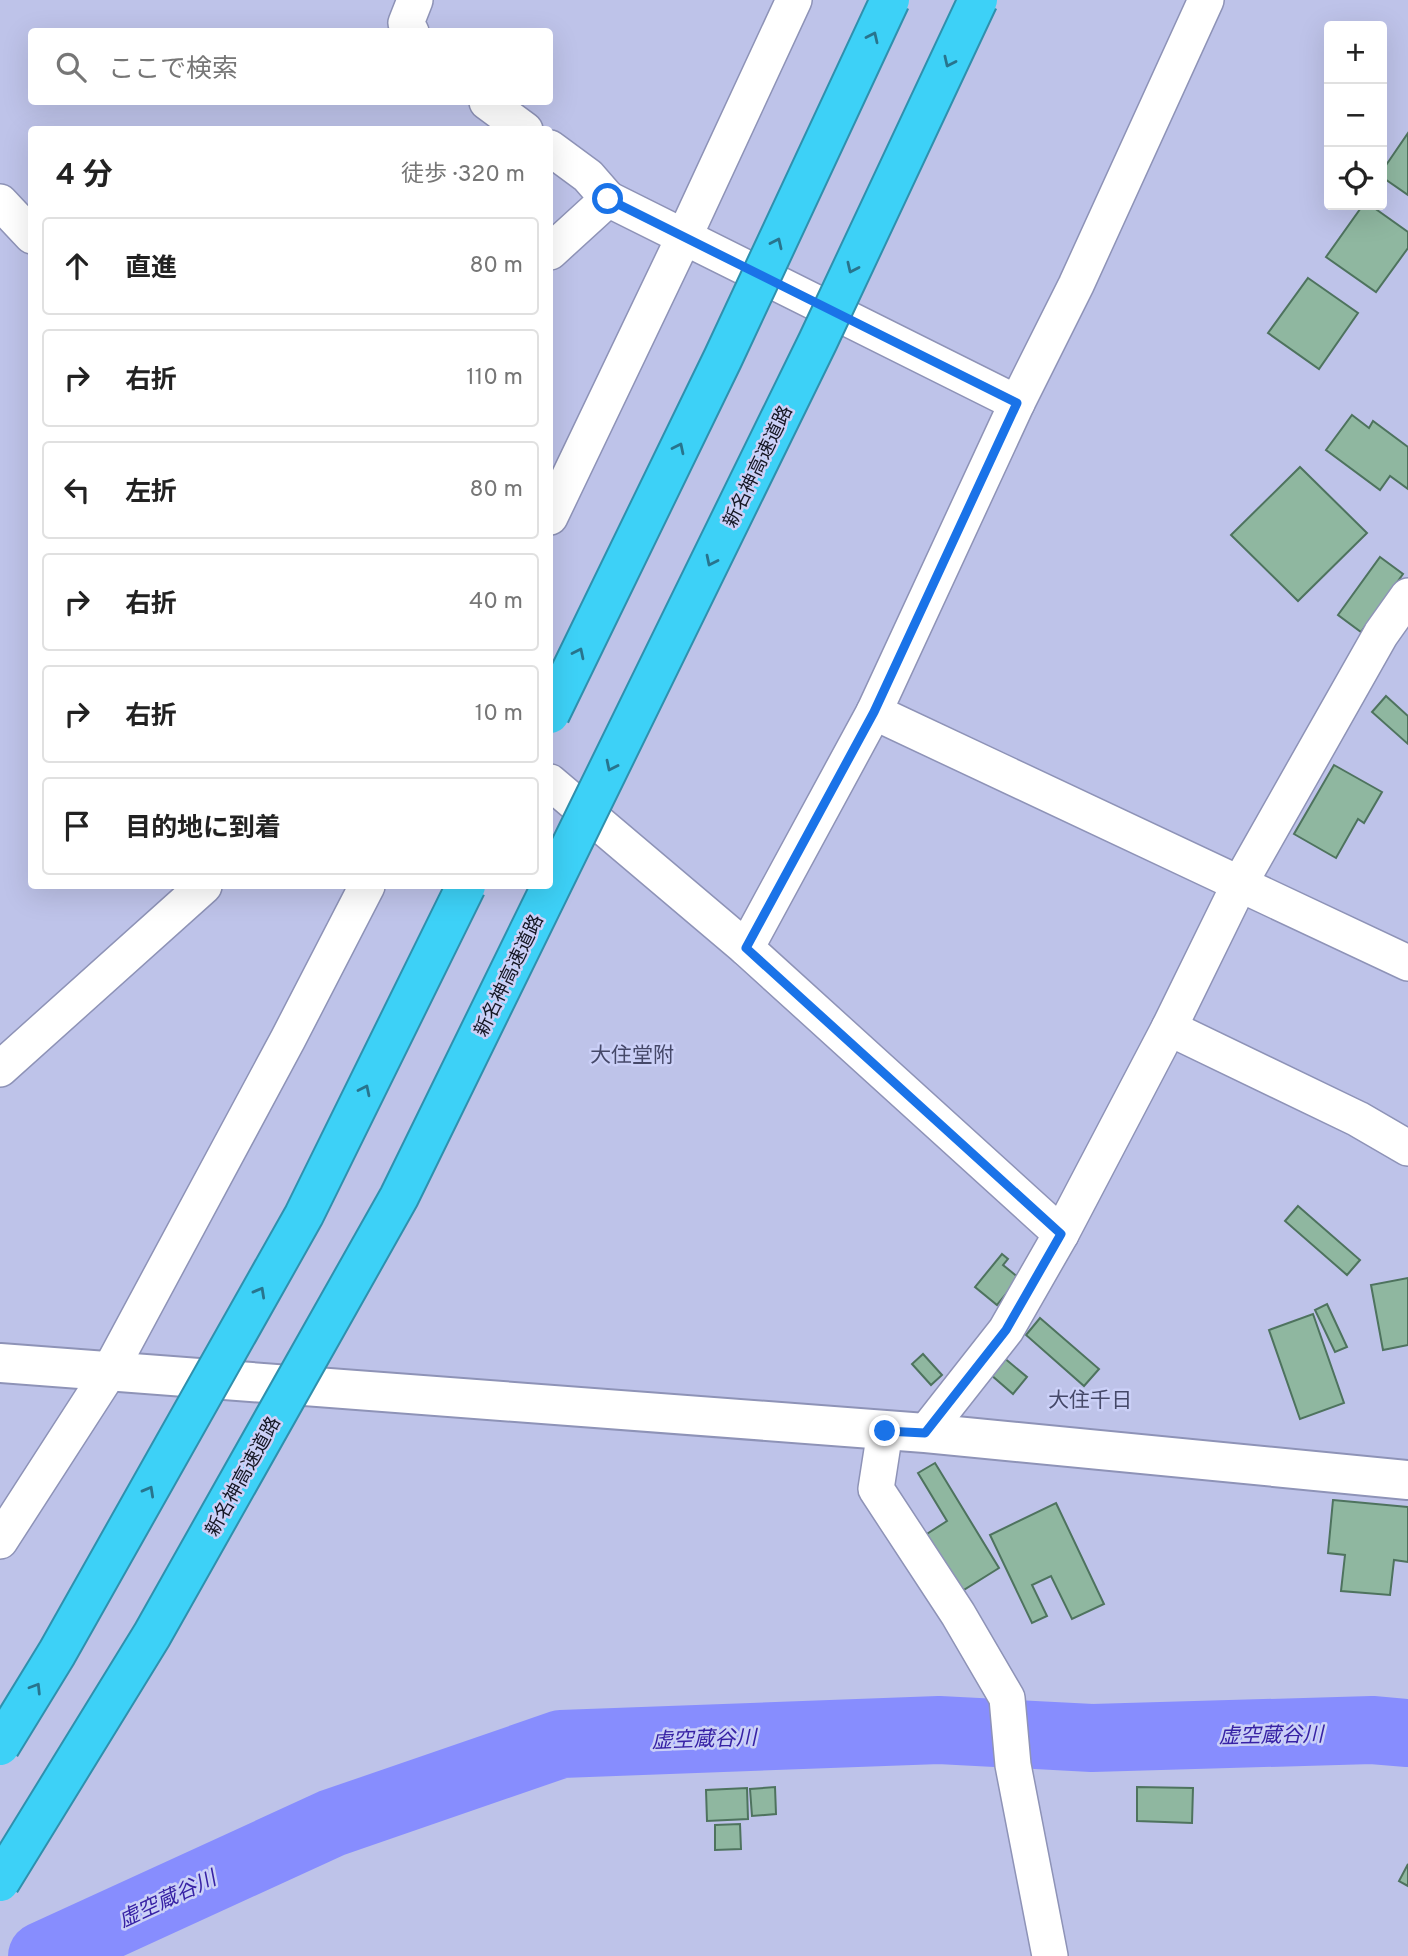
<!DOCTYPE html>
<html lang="ja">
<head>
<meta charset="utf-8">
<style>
  :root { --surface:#fff; --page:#f6f6f6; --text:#222; --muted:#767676; --line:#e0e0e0 }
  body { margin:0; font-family:Overpass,"Noto Sans JP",sans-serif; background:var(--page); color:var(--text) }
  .controls { position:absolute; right:21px; top:21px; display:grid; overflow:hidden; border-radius:7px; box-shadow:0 7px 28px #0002 }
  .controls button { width:63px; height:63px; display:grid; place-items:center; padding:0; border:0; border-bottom:2px solid var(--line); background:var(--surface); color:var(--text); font:35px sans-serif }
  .stop { position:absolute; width:21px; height:21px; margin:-16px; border:5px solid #1a73e8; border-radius:50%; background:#fff }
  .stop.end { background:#1a73e8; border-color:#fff; box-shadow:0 2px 7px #0008 }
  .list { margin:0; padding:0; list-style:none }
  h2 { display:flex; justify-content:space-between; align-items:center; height:91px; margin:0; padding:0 28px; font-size:30px }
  h2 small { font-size:23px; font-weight:400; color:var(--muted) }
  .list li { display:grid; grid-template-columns:46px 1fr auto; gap:21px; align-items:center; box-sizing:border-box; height:98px; margin:0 14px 14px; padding:0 14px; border:2px solid var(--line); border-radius:7px }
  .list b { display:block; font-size:26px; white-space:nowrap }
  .list em { font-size:23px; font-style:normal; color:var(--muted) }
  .icon { flex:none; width:38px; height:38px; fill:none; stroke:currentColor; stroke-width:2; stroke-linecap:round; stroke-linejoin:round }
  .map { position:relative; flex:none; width:1408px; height:1956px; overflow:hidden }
  .search { position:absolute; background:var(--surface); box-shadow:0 7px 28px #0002; left:28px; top:28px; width:525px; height:77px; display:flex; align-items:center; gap:18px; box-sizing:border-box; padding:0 24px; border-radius:7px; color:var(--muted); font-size:26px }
  .panel { position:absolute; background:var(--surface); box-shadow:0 7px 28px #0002; left:28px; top:126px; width:525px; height:763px; border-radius:7px }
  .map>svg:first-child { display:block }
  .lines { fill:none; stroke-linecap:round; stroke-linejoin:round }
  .river { stroke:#878dfe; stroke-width:68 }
  .building { fill:#8fb7a0; stroke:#4e735e; stroke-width:2 }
  .minor-casing { stroke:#8e93b7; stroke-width:38 }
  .tertiary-casing { stroke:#8e93b7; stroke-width:42 }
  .minor { stroke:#fff; stroke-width:35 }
  .tertiary { stroke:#fff; stroke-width:38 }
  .motorway-bridge-casing { stroke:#2f90ad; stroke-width:42; stroke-linecap:butt }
  .motorway-bridge { stroke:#3dd1f7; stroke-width:38 }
  .oneway { stroke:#28748d }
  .route { stroke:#1a73e8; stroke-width:9 }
  .labels { text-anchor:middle; stroke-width:5; stroke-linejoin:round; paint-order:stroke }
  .street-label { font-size:19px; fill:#141623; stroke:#cbd0f7 }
  .neighbourhood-label { font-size:21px; fill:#454868; stroke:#cbd0f7 }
  .water-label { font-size:21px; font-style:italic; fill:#3722a5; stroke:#cbd0f7 }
</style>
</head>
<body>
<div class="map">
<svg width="1408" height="1956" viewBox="0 0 1408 1956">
  <rect width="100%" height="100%" fill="#bec3e9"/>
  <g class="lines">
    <polyline class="river" points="42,1956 332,1823 561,1744 939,1730 1092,1738 1372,1730 1408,1733"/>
  </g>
  <g class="building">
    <polygon points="1408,133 1408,195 1382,177 1382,171"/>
    <polygon points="1363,205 1370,205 1408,232 1408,248 1376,292 1326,257"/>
    <polygon points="1308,278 1358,313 1319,369 1268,333"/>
    <polygon points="1352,415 1369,428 1373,421 1408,447 1408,489 1390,476 1380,490 1326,450"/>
    <polygon points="1300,467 1367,533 1298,601 1231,535"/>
    <polygon points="1380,557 1403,574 1361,632 1338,615"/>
    <polygon points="1386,696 1408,716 1408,744 1372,712"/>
    <polygon points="1334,765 1382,792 1364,823 1358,819 1336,858 1294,834"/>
    <polygon points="1298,1206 1360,1260 1347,1275 1285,1221"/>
    <polygon points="1002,1254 1008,1259 1003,1265 1019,1278 997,1305 975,1287"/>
    <polygon points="1408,1278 1408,1345 1383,1350 1371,1285"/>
    <polygon points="1327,1304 1347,1347 1335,1352 1315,1310"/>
    <polygon points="1313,1314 1344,1403 1300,1419 1269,1330"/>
    <polygon points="1040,1318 1099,1369 1084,1386 1026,1335"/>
    <polygon points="923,1354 942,1375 931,1385 912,1364"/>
    <polygon points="1003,1357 1027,1377 1013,1394 990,1374"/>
    <polygon points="935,1463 999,1568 954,1596 919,1539 947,1521 918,1473"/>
    <polygon points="1333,1500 1408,1507 1408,1562 1394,1560 1390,1595 1341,1591 1345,1555 1328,1553"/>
    <polygon points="1056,1503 1104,1604 1072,1619 1051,1576 1032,1585 1047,1616 1032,1623 990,1535"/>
    <polygon points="775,1787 776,1814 752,1816 750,1789"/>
    <polygon points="1137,1787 1193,1788 1192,1823 1137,1821"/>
    <polygon points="747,1788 748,1819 707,1821 706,1790"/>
    <polygon points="740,1824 741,1849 715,1850 715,1825"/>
    <polygon points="1408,1864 1408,1886 1399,1881"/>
  </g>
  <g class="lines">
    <defs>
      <g id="minor">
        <polyline points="1206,0 1076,285 1017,403 874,712 1408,963"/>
        <polyline points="411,32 406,23 415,0"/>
        <polyline points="487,102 525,130"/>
        <polyline points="550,148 588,176 608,199 550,252"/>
        <polyline points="608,199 1017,403"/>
        <polyline points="0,202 32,236"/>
        <polyline points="550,517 684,237 794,0"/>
        <polyline points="550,782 746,948 1061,1234"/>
        <polyline points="746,948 874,712"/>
        <polyline points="1169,1028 1358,1119 1408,1148"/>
        <polyline points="0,1069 204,886"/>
        <polyline points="885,1431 876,1489 958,1614 1007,1698 1013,1765 1050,1956"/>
        <polyline points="925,1433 1006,1330 1061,1234 1169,1028 1240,883 1381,634 1408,596"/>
        <polyline points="0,1541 109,1372 288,1039 367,886"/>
      </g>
      <polyline id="tertiary" points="0,1363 925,1433 1408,1480"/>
    </defs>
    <use href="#minor" class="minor-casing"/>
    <use href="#tertiary" class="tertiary-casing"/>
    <use href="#minor" class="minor"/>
    <use href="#tertiary" class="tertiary"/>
    <defs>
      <g id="motorway-bridge">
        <polyline points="550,714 723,358 890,0"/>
        <polyline points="0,1746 57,1653 304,1215 466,886"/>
        <polyline points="0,1882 152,1635 399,1197 818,341 978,0"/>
      </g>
    </defs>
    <use href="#motorway-bridge" class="motorway-bridge-casing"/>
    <use href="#motorway-bridge" class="motorway-bridge"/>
  </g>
  <defs><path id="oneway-chevron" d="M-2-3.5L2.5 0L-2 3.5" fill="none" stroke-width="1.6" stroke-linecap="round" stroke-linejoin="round" transform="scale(1.75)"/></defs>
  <g class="oneway">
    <use href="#oneway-chevron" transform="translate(873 37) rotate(-65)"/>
    <use href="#oneway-chevron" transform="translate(949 62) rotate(115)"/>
    <use href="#oneway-chevron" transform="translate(777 243) rotate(-65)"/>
    <use href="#oneway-chevron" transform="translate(852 268) rotate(115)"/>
    <use href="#oneway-chevron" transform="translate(679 448) rotate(-64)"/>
    <use href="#oneway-chevron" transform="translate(711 561) rotate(116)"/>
    <use href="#oneway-chevron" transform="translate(579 653) rotate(-64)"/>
    <use href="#oneway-chevron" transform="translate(611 766) rotate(116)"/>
    <use href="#oneway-chevron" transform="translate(365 1090) rotate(-64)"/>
    <use href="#oneway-chevron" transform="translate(260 1292) rotate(-61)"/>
    <use href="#oneway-chevron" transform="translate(149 1491) rotate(-61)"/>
    <use href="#oneway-chevron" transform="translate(36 1688) rotate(-58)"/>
  </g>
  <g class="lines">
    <polyline class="route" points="608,199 1017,403 874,712 746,948 1061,1234 1006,1330 925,1433 885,1431"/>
  </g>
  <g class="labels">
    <g class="street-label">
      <text transform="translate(757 466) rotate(-64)" y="7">新名神高速道路</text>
      <text transform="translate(508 975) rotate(-64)" y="7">新名神高速道路</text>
      <text transform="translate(242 1476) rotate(-61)" y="7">新名神高速道路</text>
    </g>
    <g class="neighbourhood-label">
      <text x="632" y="1062">大住堂附</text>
      <text x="1090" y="1407">大住千日</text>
    </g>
    <g class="water-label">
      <text transform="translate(1271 1735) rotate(-1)" y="7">虚空蔵谷川</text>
      <text transform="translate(704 1739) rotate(-2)" y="7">虚空蔵谷川</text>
      <text transform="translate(167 1899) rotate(-25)" y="7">虚空蔵谷川</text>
    </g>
  </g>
</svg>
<div class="controls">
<button>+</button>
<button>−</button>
<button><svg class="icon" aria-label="locate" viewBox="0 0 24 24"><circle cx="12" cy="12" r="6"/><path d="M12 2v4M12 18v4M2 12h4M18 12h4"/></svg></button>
</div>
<div class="stop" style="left:608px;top:199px"></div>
<div class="stop end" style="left:885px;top:1431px"></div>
<div class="search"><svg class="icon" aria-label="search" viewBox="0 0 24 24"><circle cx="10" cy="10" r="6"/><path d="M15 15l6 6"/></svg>ここで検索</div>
<section class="panel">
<h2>4 分<small>徒歩 · 320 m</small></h2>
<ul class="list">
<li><svg class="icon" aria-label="ahead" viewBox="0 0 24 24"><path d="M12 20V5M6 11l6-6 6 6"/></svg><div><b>直進</b></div><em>80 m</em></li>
<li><svg class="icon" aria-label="right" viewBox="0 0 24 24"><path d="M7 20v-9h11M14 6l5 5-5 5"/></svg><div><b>右折</b></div><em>110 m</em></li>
<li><svg class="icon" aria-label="left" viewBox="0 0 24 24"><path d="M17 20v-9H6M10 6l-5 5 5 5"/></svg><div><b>左折</b></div><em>80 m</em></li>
<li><svg class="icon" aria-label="right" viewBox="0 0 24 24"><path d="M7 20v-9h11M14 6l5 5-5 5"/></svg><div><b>右折</b></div><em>40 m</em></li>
<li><svg class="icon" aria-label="right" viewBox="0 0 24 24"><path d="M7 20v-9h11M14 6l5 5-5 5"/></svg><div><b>右折</b></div><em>10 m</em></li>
<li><svg class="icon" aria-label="arrive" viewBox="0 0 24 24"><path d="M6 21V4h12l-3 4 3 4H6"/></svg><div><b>目的地に到着</b></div></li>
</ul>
</section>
</div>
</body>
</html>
